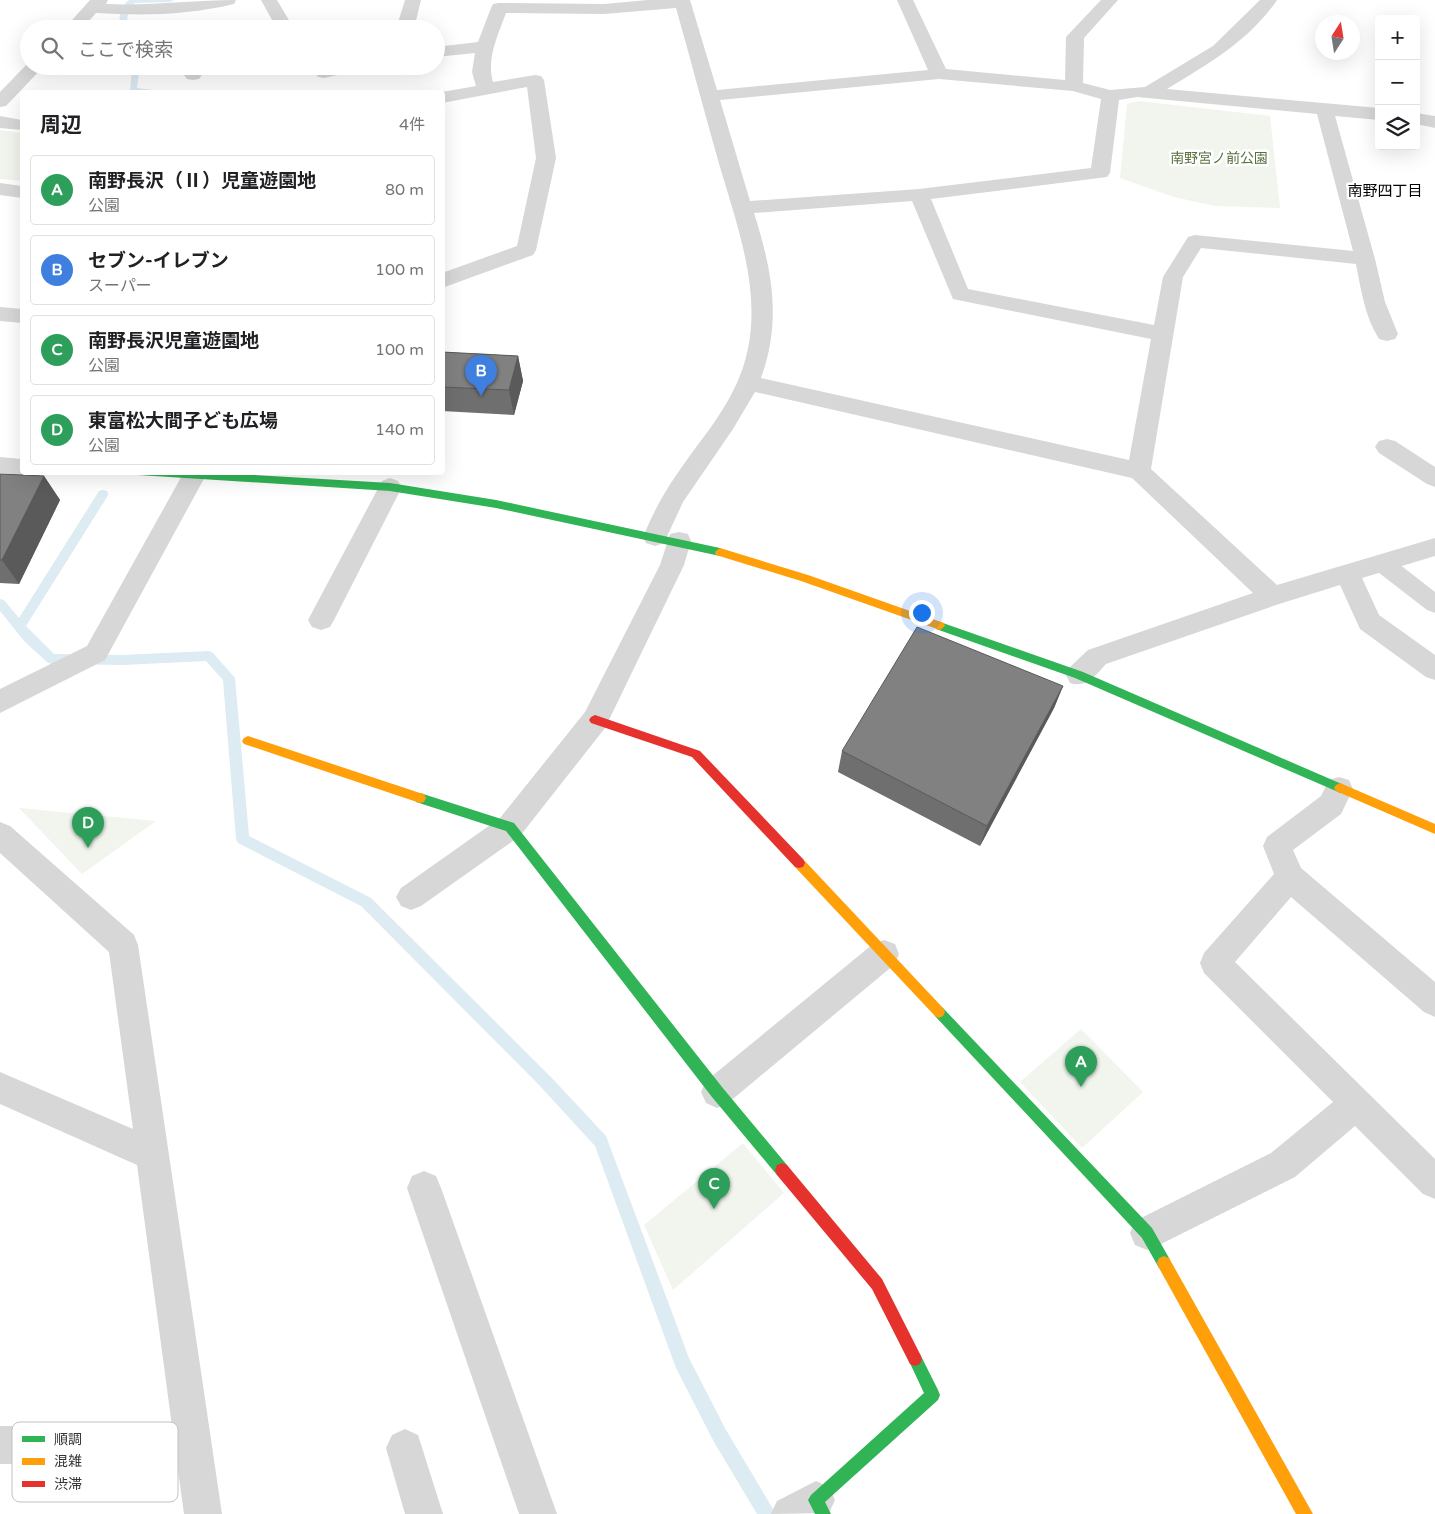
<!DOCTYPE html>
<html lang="ja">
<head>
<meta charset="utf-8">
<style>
  :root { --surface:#fff; --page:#f6f6f6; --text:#202124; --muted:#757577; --line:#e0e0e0; --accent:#7a7a7a }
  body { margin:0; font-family:"Varela Round","Noto Sans JP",sans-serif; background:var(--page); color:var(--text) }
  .controls { position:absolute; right:15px; top:15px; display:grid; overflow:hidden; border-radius:5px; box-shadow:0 5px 20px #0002 }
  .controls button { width:45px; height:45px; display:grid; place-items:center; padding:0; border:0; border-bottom:1px solid var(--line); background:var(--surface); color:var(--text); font:25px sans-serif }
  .compass { position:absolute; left:1315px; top:15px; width:45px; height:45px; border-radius:50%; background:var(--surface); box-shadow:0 5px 20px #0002; rotate:12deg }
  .you { position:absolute; left:921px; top:612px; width:18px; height:18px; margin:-12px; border:4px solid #fff; border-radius:50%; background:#1a73e8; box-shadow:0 0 0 8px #1a73e833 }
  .badge { display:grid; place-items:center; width:32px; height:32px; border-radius:50%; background:var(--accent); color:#fff; font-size:16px; font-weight:700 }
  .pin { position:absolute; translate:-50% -41px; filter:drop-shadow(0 1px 2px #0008) }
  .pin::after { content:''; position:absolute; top:26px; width:18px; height:15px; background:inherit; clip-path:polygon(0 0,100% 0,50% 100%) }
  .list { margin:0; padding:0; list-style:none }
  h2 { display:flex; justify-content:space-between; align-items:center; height:65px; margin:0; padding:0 20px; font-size:21px }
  h2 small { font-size:16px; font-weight:400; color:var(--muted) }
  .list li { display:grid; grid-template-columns:32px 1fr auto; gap:15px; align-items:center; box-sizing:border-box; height:70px; margin:0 10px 10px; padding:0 10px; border:1px solid var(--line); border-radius:5px }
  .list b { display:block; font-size:19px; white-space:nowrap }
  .list p { margin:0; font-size:16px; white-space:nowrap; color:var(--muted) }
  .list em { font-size:16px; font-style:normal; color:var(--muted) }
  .icon { flex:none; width:28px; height:28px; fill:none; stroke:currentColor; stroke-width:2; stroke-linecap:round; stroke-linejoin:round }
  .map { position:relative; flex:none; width:1435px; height:1514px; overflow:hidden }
  .search { position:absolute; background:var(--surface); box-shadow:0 5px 20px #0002; left:20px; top:20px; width:425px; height:55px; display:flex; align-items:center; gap:12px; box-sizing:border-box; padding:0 18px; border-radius:28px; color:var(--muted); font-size:19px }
  .panel { position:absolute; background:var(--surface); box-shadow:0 5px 20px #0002; left:20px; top:90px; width:425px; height:385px; border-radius:5px }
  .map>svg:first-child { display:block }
  .green { fill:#f1f5ed }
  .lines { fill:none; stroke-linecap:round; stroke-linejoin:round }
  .stream { fill:#ddebf3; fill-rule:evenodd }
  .lane { fill:#d7d7d7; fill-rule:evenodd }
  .street { fill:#d7d7d7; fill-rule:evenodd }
  .fast { fill:#30b455; fill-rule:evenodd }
  .slow { fill:#ff9f0a; fill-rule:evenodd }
  .jam { fill:#e5322d; fill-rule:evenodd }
  .wall { fill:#6f6f6f }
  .shaded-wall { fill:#5a5a5a }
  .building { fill:#818181; stroke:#5a5a5a }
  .labels { text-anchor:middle; stroke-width:5; stroke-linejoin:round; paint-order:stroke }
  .far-park-label { font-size:14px; fill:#56703f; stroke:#fff }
  .far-neighbourhood-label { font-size:15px; fill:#000; stroke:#fff }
  .key { fill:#fff; stroke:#c2c2c2; stroke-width:1 }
  .key-label { font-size:14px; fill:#333 }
</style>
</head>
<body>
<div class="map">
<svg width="1435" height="1514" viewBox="0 0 1435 1514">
  <rect width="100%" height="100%" fill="#fff"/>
  <g class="green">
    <polygon points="1139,101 1270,116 1280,208 1215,206 1174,197 1120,178 1127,104"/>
    <polygon points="0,130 22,133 22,181 0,179"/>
    <polygon points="19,808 156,821 82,874"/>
    <polygon points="1081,1029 1143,1092 1082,1148 1020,1082"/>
    <polygon points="743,1143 784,1193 673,1290 644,1225"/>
  </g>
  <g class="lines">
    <g class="stream">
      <path d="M129 0H174L170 2 135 3C127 8 127 20 127 29H119C119 19 120 6 129 0Z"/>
      <polygon points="132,66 140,66 137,88 153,90 157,92 130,92"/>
      <polygon points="103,490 107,491 108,494 107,497 26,626 54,654 122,655 209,651 213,653 235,678 249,836 371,898 550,1076 606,1136 689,1358 726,1430 776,1514 757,1514 714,1442 676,1368 595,1146 540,1086 361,906 238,843 236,839 223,680 206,661 122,665 51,664 47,662 25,642 0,611 0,599 4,600 19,618 99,491"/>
    </g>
    <polygon class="lane" points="1382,555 1390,557 1435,592 1435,613 1427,610 1374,569 1371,563 1374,557"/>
    <g class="street">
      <path d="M90 0H108L106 4C150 6 193 0 236 0L234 4C188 15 143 16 96 13L82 29H64Z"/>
      <polygon points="261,0 277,0 293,27 291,29 277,29"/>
      <polygon points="405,0 421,0 414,29 396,29"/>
      <path d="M648 0H690L717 90 928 70 897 0H913L946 69 1065 80 1066 37 1101 0H1118L1084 38 1083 83 1110 90 1145 87 1213 46 1260 0H1277C1250 40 1208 64 1167 89L1379 108V120L1335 116 1375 259 1385 302 1398 334 1395 339 1387 341 1379 339C1365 317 1361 290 1356 264L1201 248 1183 277 1151 469 1277 585 1435 538V556L1362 578 1379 615 1435 655V680L1426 677 1360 629 1340 585 1279 604 1106 664C1095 676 1087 688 1070 683L1066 675 1070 667 1088 650 1253 593 1132 478 755 392 733 429 683 502 664 543 655 546 646 543 643 537C652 515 663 494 677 474 697 444 721 418 736 385 772 308 737 229 716 153 702 104 690 57 676 8L604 14 506 13C498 35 486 59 493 82L535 75 541 76 544 80 556 158 536 250 533 255 442 288V273L517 246 536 158 527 87 442 103V92L476 86 472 72 475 53 436 57V47L478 42 491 8 493 4 499 3 604 4ZM939 79 1073 91 1101 99 1091 168 919 189 750 201 720 100ZM1137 97 1317 114 1353 251 1195 235 1188 237 1163 277 1154 325 968 289 931 199 1107 177 1110 173 1119 100ZM912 201 953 299 1151 339 1129 460 761 378C782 320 772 270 754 213Z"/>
      <polygon points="29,62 29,66 44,66 6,106 0,107 0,92"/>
      <polygon points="184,66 202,66 202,75 199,79 193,80 187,79 184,75"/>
      <polygon points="330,66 362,66 359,70 324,78 318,77 315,73 318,69"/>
      <polygon points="1416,113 1435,116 1435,128 1416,124"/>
      <polygon points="0,116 22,120 22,130 0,128"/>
      <polygon points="0,183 22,186 22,198 0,195"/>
      <polygon points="0,307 22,309 22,323 0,321"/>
      <polygon points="1387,439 1395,441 1435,467 1435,487 1427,484 1379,453 1375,447 1379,441"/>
      <polygon points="0,457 22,459 22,472 31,472 22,475 0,473"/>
      <polygon points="184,472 204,472 206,475 105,660 0,713 0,689 87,646"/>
      <polygon points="390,478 398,481 402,487 334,620 330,627 321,630 312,627 308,620 382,481"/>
      <polygon points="679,532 688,534 691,541 684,565 605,728 520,836 421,906 411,910 401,906 396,897 401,888 500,818 585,712 660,565 670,534"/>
      <polygon points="1339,777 1349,780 1353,789 1341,814 1293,850 1301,868 1435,982 1435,1017 1424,1012 1291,897 1235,962 1435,1159 1435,1199 1423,1194 1355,1126 1295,1177 1159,1245 1147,1250 1135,1245 1130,1233 1135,1221 1271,1153 1333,1102 1204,973 1200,963 1204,953 1274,874 1263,846 1267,837 1321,796 1329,780"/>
      <polygon points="0,822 10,826 134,935 138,945 222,1514 184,1514 177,1463 0,1464 0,1426 172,1426 137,1165 0,1104 0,1072 133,1129 109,952 0,853"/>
      <polygon points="884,940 895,944 899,954 895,964 728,1103 717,1108 706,1103 701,1092 706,1081 873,944"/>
      <polygon points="424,1171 436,1176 441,1188 557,1514 519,1514 407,1188 412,1176"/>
      <polygon points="405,1429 418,1435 443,1514 405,1514 386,1448 392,1435"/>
      <polygon points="816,1481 829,1487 835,1500 829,1513 771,1514 777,1501"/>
    </g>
    <g class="fast">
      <polygon points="133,472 205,472 390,483 496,500 720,548 725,552 720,556 496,508 390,491 138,475"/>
      <polygon points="940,622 1083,672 1344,785 1346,788 1344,791 1340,793 1336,791 1075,678 936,629 935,626"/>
      <polygon points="420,793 514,823 722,1087 787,1165 789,1170 787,1175 782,1177 777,1175 712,1097 506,831 416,802 414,798 416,794"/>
      <polygon points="939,1006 943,1008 1152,1228 1169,1258 1171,1263 1169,1268 1164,1270 1159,1268 1142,1238 935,1016 933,1012 935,1008"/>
      <polygon points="915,1352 920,1354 938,1390 940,1395 938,1400 825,1502 831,1514 815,1514 808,1500 811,1495 924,1393 908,1359 910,1354"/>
    </g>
    <g class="slow">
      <polygon points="720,548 808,575 944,623 945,626 940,630 801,581 716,555 715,552"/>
      <polygon points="248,736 420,793 424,794 426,798 424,802 420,803 244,744 242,741 244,738"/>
      <polygon points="1340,783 1435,824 1435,834 1336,791 1334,788 1336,785"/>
      <polygon points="799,858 803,859 943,1008 945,1012 943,1016 939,1018 935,1016 795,867 793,863 795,859"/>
      <polygon points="1164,1256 1169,1258 1313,1514 1296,1514 1159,1268 1157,1263 1159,1258"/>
    </g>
    <g class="jam">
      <polygon points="595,715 700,751 803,859 805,863 803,867 799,868 795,867 692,757 591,723 589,720 591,717"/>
      <polygon points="782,1163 787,1165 882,1279 920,1354 922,1359 920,1364 915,1366 910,1364 872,1289 777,1175 775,1170 777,1165"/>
    </g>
  </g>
  <g class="wall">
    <polygon points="442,352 518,356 523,381 514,415 442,411"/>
    <polygon points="0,474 44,476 60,500 19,584 0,583"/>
    <polygon points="1063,686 1054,708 980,846 838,772 842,751"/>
  </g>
  <g class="shaded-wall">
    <polygon points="518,356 523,381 514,415 509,390"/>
    <polygon points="44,476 60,500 19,584 2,560"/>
    <polygon points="1063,686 1054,708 980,846 987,826"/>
  </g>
  <g class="building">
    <polygon points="442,352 518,356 509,390 442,387"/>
    <polygon points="0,474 44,476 2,560 0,560"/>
    <polygon points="917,627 1063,686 987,826 842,751"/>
  </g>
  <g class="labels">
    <g class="far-park-label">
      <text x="1219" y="163">南野宮ノ前公園</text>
    </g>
    <g class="far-neighbourhood-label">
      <text x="1385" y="196">南野四丁目</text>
    </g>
  </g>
  <rect x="12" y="1422" width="166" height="80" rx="8" class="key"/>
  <rect x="22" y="1436" width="23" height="6" fill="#30b455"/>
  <rect x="22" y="1458" width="23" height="7" fill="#ff9f0a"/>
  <rect x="22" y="1481" width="23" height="6" fill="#e5322d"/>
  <g class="key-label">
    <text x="54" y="1444">順調</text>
    <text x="54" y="1466">混雑</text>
    <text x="54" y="1489">渋滞</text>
  </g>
</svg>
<div class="controls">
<button>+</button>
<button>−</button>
<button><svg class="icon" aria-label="layers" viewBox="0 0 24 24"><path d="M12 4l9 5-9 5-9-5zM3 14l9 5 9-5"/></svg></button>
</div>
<svg class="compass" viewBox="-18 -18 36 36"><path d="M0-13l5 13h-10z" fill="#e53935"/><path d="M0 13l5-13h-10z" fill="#757577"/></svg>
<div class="you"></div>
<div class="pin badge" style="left:1081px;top:1087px;background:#2e9e5b">A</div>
<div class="pin badge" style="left:481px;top:396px;background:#3f7fe0">B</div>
<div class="pin badge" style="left:714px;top:1209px;background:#2e9e5b">C</div>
<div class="pin badge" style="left:88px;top:848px;background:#2e9e5b">D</div>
<div class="search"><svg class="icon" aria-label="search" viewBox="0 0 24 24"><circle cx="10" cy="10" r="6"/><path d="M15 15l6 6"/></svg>ここで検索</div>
<section class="panel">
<h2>周辺<small>4件</small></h2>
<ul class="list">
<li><span class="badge" style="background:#2e9e5b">A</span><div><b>南野長沢（Ⅱ）児童遊園地</b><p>公園</p></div><em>80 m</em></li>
<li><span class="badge" style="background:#3f7fe0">B</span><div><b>セブン-イレブン</b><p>スーパー</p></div><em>100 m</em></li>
<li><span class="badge" style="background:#2e9e5b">C</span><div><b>南野長沢児童遊園地</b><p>公園</p></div><em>100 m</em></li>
<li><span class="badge" style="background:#2e9e5b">D</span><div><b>東富松大間子ども広場</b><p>公園</p></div><em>140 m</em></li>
</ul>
</section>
</div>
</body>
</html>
